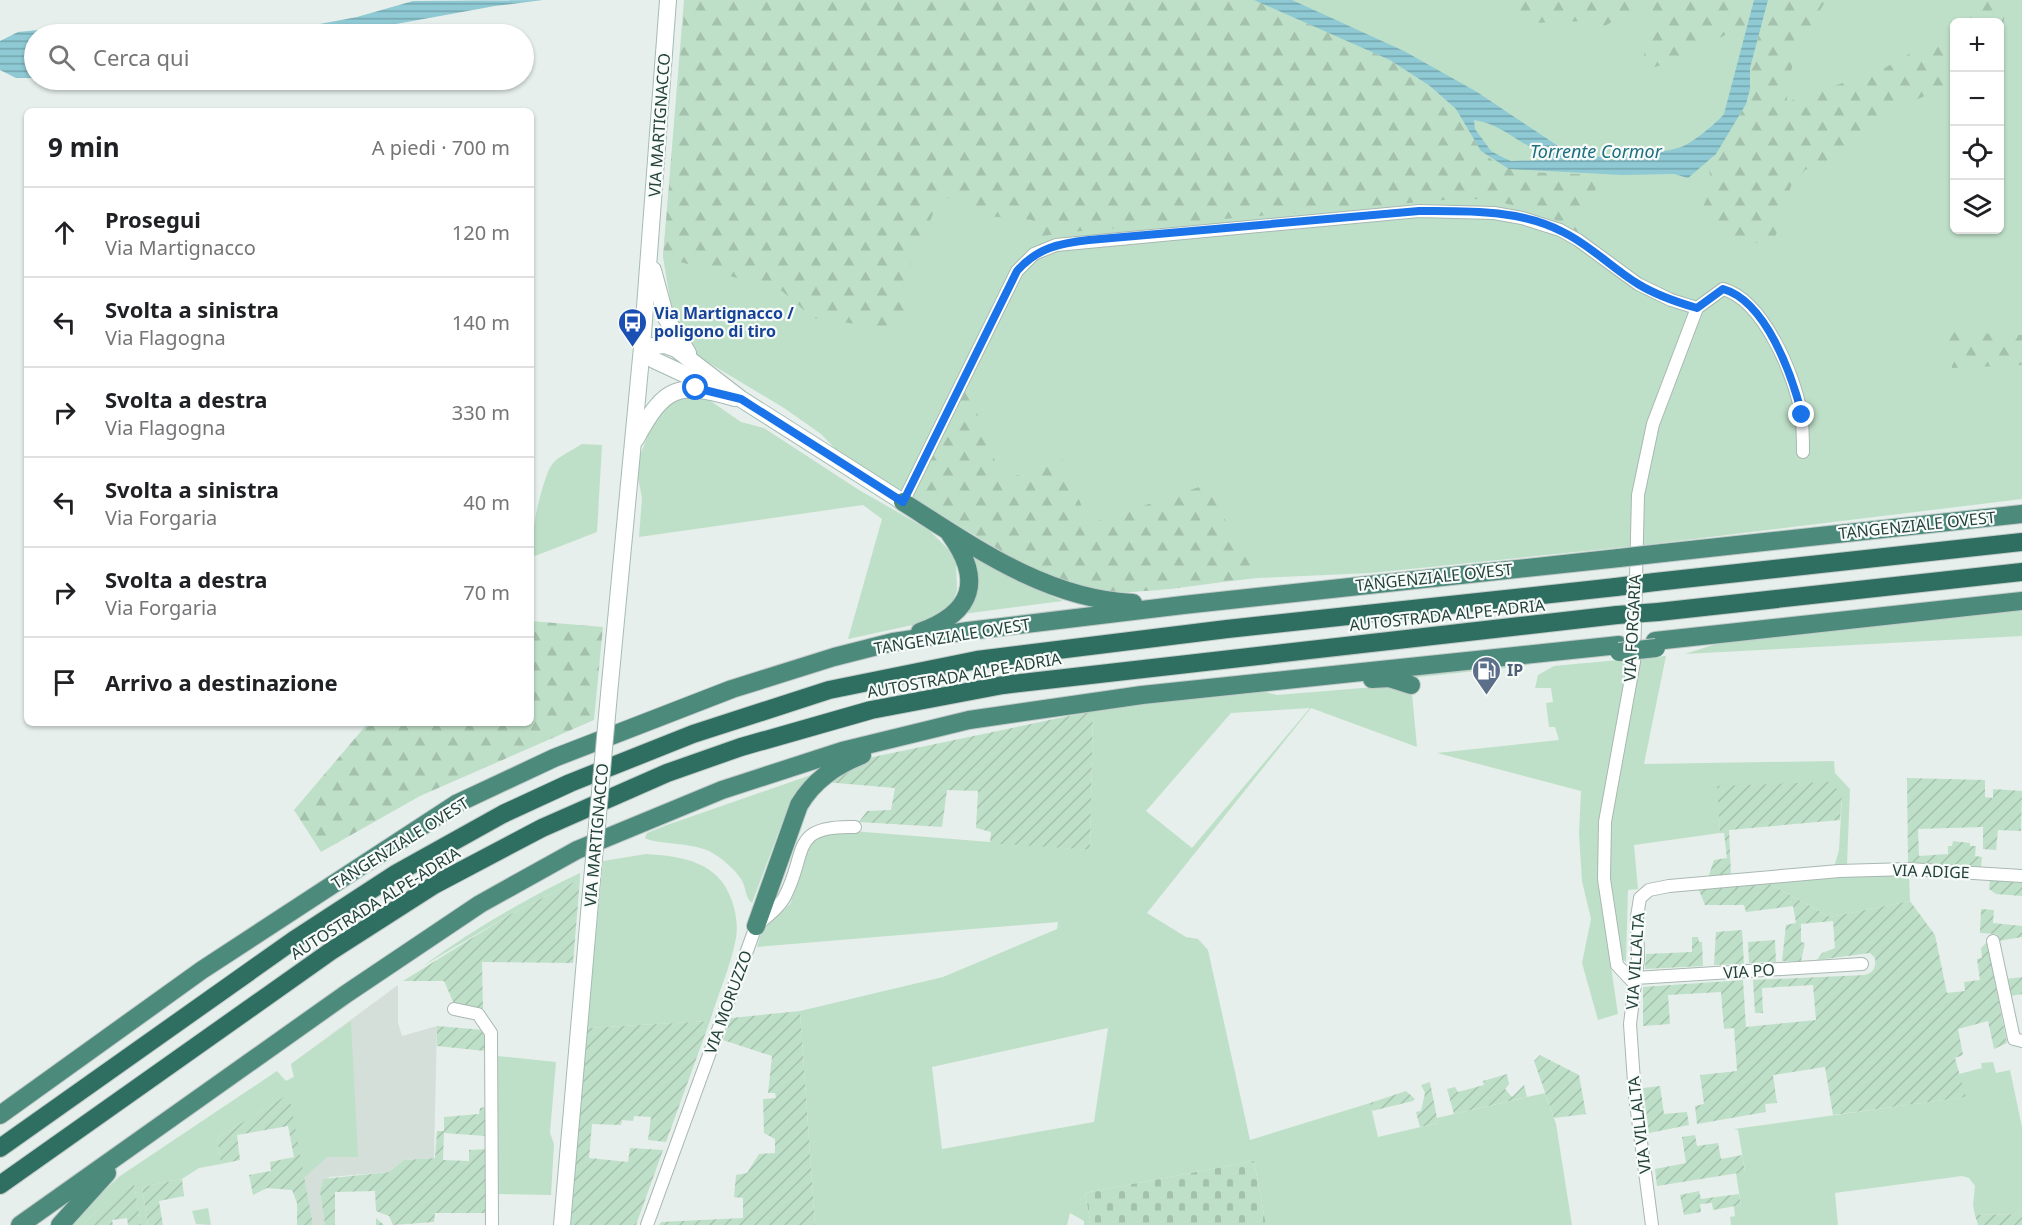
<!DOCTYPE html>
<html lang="it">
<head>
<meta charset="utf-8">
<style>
  :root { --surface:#fff; --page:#f2f2f2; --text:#202124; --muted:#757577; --line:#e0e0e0 }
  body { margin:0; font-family:"Noto Sans",sans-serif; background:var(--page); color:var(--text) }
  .controls { position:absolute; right:18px; top:18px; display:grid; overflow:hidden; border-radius:9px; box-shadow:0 2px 4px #0004 }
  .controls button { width:54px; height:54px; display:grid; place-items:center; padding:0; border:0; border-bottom:2px solid var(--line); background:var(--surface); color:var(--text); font:30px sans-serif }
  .stop { position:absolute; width:18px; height:18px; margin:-14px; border:4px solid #1a73e8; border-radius:50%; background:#fff }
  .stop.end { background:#1a73e8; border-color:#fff; box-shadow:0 2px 6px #0008 }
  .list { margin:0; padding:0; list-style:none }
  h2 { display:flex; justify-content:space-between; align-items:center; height:78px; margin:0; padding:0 24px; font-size:26px }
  h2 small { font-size:20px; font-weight:400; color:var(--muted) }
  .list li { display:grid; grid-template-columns:39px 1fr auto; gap:18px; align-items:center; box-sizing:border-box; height:90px; padding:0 24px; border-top:2px solid var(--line) }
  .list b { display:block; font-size:22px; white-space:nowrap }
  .list p { margin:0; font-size:20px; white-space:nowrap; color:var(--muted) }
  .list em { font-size:20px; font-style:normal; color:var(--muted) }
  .icon { flex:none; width:33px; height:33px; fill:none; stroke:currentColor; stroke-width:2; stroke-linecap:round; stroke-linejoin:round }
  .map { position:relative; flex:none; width:2022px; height:1225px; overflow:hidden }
  .search { position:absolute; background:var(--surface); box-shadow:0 2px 4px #0004; left:24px; top:24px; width:510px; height:66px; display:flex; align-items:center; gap:15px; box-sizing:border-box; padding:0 21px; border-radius:33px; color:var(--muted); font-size:22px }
  .panel { position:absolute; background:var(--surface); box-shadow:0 2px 4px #0004; left:24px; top:108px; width:510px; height:618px; border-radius:9px }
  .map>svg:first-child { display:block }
  .built { fill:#d4dfda }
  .green { fill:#bfe0c8; fill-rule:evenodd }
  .forest { fill:url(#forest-firs) }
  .cemetery { fill:url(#cemetery-stones) }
  .garden { fill:url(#garden-furrows) }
  .water { fill:url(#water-rules); fill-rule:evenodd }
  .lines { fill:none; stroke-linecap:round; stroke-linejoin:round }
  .minor-casing { stroke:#a8b8b2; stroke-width:14 }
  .secondary-casing { stroke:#a4bbb3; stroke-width:18 }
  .trunk-casing { stroke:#c2cac8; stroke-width:20 }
  .motorway-casing { stroke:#c2cac8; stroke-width:20 }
  .minor { stroke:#fff; stroke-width:12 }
  .secondary { stroke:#fff; stroke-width:16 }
  .trunk { stroke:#4c8a7c; stroke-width:18 }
  .motorway { stroke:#2f6f62; stroke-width:18 }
  .secondary-bridge-casing { stroke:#a4bbb3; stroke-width:18; stroke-linecap:butt }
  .trunk-bridge-casing { stroke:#c2cac8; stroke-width:20; stroke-linecap:butt }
  .motorway-bridge-casing { stroke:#c2cac8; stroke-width:20; stroke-linecap:butt }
  .secondary-bridge { stroke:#fff; stroke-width:16 }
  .trunk-bridge { stroke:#4c8a7c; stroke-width:18 }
  .motorway-bridge { stroke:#2f6f62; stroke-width:18 }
  .route { stroke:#1a73e8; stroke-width:8 }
  .labels { text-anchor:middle; stroke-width:4.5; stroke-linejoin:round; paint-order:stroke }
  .street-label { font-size:16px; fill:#24423a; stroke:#f7fbf9 }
  .transit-label { font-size:16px; font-weight:bold; fill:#164399; stroke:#f7fbf9; text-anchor:start }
  .service-label { font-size:16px; font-weight:bold; fill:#4e5e75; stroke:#f7fbf9; text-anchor:start }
  .water-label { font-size:18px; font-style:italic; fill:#1c6f80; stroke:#f7fbf9 }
</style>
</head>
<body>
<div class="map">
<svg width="2022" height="1225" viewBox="0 0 2022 1225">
  <defs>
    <pattern id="forest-firs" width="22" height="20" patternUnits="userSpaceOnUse" patternTransform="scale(1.5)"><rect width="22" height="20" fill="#bfe0c8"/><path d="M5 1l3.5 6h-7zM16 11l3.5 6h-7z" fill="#a4c1ad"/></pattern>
    <pattern id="cemetery-stones" width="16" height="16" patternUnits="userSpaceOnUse" patternTransform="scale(1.5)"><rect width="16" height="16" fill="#bfe0c8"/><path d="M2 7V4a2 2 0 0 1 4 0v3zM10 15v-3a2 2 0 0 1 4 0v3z" fill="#a4c1ad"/></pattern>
    <pattern id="garden-furrows" width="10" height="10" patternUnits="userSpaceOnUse" patternTransform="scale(1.5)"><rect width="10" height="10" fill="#bfe0c8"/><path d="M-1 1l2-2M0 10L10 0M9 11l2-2" fill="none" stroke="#a4c1ad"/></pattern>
    <pattern id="water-rules" width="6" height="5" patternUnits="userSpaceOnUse" patternTransform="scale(1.5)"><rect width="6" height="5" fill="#8ec9d4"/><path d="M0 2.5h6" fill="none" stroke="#74a5ad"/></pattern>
  </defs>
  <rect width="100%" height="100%" fill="#e6efeb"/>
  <polygon class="built" points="398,985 398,1023 402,1036 437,1026 434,1158 404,1160 389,1172 329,1177 320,1192 325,1225 313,1225 286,1081 294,1077 291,1064"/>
  <g class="green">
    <path d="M684 0H2022V499L1645 545 1371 573 1258 578 1123 593 1100 592 1043 576 842 456 821 434 784 408 694 354 673 318 663 257ZM1954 22H2000V230H1954Z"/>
    <polygon points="705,397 741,422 764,428 859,490 929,530 950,551 956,563 957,590 953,602 944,611 922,623 848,639 882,519 863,505 639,537 642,498 637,472 640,456 652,424 675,398"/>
    <path d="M582 444 602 445 597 532 535 556C526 545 543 478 551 466 556 457 573 450 582 444Z"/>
    <polygon points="974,555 1019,582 1063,601 963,614 975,579"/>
    <polygon points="2022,609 2022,636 1685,654 1719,643"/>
    <polygon points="1666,656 1644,764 1834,761 1835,773 1850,789 1847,865 1834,867 1839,850 1842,795 1718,786 1720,833 1634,845 1638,889 1628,890 1626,962 1622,959 1610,880 1611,824 1640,658"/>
    <polygon points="1629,659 1598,879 1618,1014 1598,1020 1582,963 1591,919 1582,881 1579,834 1581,791 1437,753 1559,740 1555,727 1549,727 1546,703 1553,702 1551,688 1535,688 1538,675 1554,666"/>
    <polygon points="1537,662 1524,666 1410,678 1405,674"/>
    <path d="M1387 686 1403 688 1412 694 1417 747 1311 708 1147 913 1186 937 1198 939 1208 950 1250 1140 1370 1103 1378 1137 1438 1123 1437 1118 1545 1093 1556 1124 1572 1225H1266L1254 1161 1085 1193 1091 1225H1084V1221L1070 1213 1067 1225H815L800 1011 943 977 1057 929 1058 922 757 947 762 930 790 904 808 847 815 837 840 830 1090 850 1093 711 1167 699 1257 690 1277 695ZM1310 708 1192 848 1146 811 1231 713ZM1108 1028 1094 1122 942 1149 932 1067Z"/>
    <path d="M811 775 793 798 782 823 752 903C745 898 746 886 741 879 734 868 720 857 709 851 689 842 659 845 645 838L647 833 667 825Z"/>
    <path d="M646 854C683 856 719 862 732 901 736 913 738 925 736 938 731 966 718 994 710 1021L587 1028 603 861Z"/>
    <path d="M580 873V879L509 915 423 966C472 930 525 899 580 873Z"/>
    <polygon points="1909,873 1910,901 1830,917 1768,883"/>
    <polygon points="351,1021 358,1157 327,1157 304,1178 288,1095 217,1138 221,1164 199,1168 182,1179 142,1187 148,1225 141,1225 133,1179 81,1225 67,1225 120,1176 277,1071 286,1081 294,1077 291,1064"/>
    <polygon points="498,1056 556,1062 550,1133 554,1144 551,1195 497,1194"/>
    <polygon points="1993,1062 1996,1073 2010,1070 2022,1127 2022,1214 1975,1215 1973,1205 1975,1186 1969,1178 1962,1176 1835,1193 1838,1225 1731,1225 1730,1217 1735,1216 1734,1206 1741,1205 1736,1173 1745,1171 1738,1130 1734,1129 1965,1097 1959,1074 1982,1068 1981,1063"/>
    <polygon points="208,1208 211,1225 196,1224 192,1211"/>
  </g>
  <g class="forest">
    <path d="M685 0H1254L1390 60 1430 86 1456 109 1481 151 1496 163 1525 172 1604 175 1580 216 1579 233C1540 209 1512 203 1467 198L1059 233 1037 238 1032 220 975 215 942 194 897 295 909 309 883 335 863 325 813 318 782 291 663 257Z"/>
    <polygon points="1496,0 1754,0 1749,25 1723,36 1689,56 1655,67 1643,58 1657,11 1627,12 1605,26 1588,21 1529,23 1497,3"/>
    <path d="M1768 0H1826C1808 31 1786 65 1787 102L1881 70 1916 50 1973 0H2008L2000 39V22H1954V84L1908 103 1847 152 1805 170 1791 186 1772 248 1695 223 1712 188 1708 162 1716 154 1746 104 1750 89V68Z"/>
    <polygon points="1945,332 2022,335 2022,365 1952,368"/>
    <path d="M967 385 1002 480 1063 460 1089 524 1205 485 1258 577C1208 583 1153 595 1103 591 1042 586 964 526 911 494Z"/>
    <polygon points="531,621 603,627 594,720 420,796 321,852 294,810 368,723 531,723"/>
  </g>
  <polygon class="cemetery" points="1254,1161 1266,1225 1091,1225 1085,1193"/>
  <g class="garden">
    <polygon points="1093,711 1090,850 990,843 991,832 976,828 978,791 947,790 942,827 859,822 867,811 891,810 895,788 825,782 851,765 873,757"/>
    <polygon points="1907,778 1985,780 1985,797 1993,798 1993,789 2022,791 2021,831 1998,830 1996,850 1983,849 1983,827 1918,829 1919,856 1948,854 1948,846 1952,846 1953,841 1970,843 1970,846 1976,846 1975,856 1982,857 1981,868 1908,866"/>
    <polygon points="1831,782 1842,795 1840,820 1729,830 1731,876 1708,878 1714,860 1727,858 1724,833 1720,833 1717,786"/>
    <polygon points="580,879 573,963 482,962 483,1009 454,1004 444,981 403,981 509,915"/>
    <polygon points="1990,880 2022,883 2022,896 1996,894 1989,889"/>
    <path d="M1768 883 1830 917 1910 901 1935 935 1947 993 1965 991 1964 982 1980 980 1977 959 1982 958 1981 948 1987 942 2007 1043 1994 1049 1988 1021 1958 1029 1963 1055 1955 1058 1966 1097 1833 1115 1825 1067 1773 1075 1777 1103 1765 1104 1766 1112 1697 1124 1695 1106 1704 1104 1700 1075 1737 1071 1734 1028 1724 1029 1721 992 1668 995 1670 1024 1643 1026V987L1743 980 1746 1027 1816 1020 1813 985 1762 988 1763 1013H1755L1753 980 1865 975C1874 972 1876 968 1875 958L1870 953 1817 960 1822 953 1835 948 1833 921 1801 924V942L1805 943 1801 961H1782L1786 925 1796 923 1793 906 1746 912 1744 905H1705L1698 888Z"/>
    <polygon points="1981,909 1994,910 1993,923 2022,926 2022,937 1999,941 1997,934 1980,933"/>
    <polygon points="1742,930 1744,964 1714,965 1716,932"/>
    <polygon points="1692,937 1698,937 1699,942 1702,942 1703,966 1645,969 1646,954 1692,952"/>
    <polygon points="1775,940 1776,962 1749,963 1748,942"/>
    <polygon points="2022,977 2022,994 2010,996 2006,979"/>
    <polygon points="800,1011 815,1225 659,1225 661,1222 743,1218 743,1198 734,1197 736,1175 747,1173 759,1154 775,1153 775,1139 764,1133 763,1099 776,1098 775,1093 768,1093 772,1056 723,1040 731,1018"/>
    <polygon points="710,1021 666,1142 648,1140 651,1117 634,1116 633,1121 622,1120 621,1125 592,1124 589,1158 628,1162 630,1148 663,1150 636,1225 570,1225 587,1028"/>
    <polygon points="437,1026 484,1030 485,1051 437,1046"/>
    <polygon points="1540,1055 1579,1075 1586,1114 1554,1118 1534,1061"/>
    <polygon points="1507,1074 1509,1084 1505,1089 1512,1097 1524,1085 1527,1097 1454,1114 1447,1089 1455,1087 1458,1092 1484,1085 1483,1081"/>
    <polygon points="1430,1082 1438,1123 1420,1127 1416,1112 1421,1111 1425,1093 1421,1085"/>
    <polygon points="1660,1086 1664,1114 1687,1112 1689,1125 1649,1133 1643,1088"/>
    <polygon points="1406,1091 1415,1099 1413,1101 1372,1111 1370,1103"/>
    <polygon points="289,1094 313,1225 297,1225 297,1203 292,1190 267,1188 253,1195 249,1175 271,1171 270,1162 294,1157 288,1126 237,1135 240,1160 221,1164 217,1138"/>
    <polygon points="485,1107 486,1136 444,1133 443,1160 469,1161 469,1150 486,1149 486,1213 435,1213 434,1222 393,1225 389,1216 376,1211 375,1191 335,1192 335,1225 376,1225 376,1218 384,1225 325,1225 320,1192 323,1179 389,1172 404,1160 435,1158 437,1131 444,1131 444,1117 479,1114 480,1108"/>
    <polygon points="1695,1135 1697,1146 1718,1143 1721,1159 1742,1155 1745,1172 1657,1186 1655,1169 1686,1163 1682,1137"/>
    <polygon points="133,1178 141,1225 128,1225 127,1218 112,1220 113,1225 81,1225"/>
    <polygon points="182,1179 184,1196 159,1201 163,1225 148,1225 142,1187"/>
    <polygon points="1699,1191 1701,1199 1739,1194 1741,1205 1713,1210 1712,1203 1700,1204 1701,1212 1684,1215 1680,1195"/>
    <polygon points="2022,1214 2022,1225 1978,1225 1975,1215"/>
  </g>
  <g class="water">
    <polygon points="543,0 495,6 341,34 212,34 309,26 357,17 413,1"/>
    <path d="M1254 0H1292L1404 51 1477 92 1561 148 1566 154C1589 160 1658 155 1681 147 1691 144 1718 122 1724 114L1754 0H1768L1750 68V89L1746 104 1716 154 1688 178 1674 174 1622 175 1509 169 1481 151 1456 109 1430 86 1390 60ZM1474 120C1495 123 1506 133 1523 143 1532 148 1541 149 1546 160L1511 161 1500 156 1491 151 1475 129Z"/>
    <polygon points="39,30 57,34 34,34 34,78 16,78 0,70 0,41 18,32"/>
  </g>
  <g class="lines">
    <defs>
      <g id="minor">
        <polyline points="903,502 1017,271 1034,254 1056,245 1419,211 1494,213 1522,218 1560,230 1578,240 1638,284 1671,300 1697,308"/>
        <polyline points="1993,941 2014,1039 2022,1041"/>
        <polyline points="1635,978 1862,964"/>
        <path d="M1635 984 1617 965 1604 879 1605 822 1634 662 1638 495 1653 424 1697 308 1723 289C1763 300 1795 375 1801 414 1803 426 1803 439 1803 452"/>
        <polyline points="454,1009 478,1014 491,1033 492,1225"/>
        <path d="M647 1225 756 926C765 918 780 907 785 896 808 852 789 825 855 827"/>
        <polyline points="1652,1225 1635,1096 1630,1024 1638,959 1637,917 1640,898 1649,890 1669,886 1839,871 1909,869 2022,876"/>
      </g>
      <g id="secondary">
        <polyline points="653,270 666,318 688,353"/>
        <polyline points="642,347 665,345 676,349 741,399 903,502"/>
        <polyline points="642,347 654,360 710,386"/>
        <path d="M636 439C665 385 678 382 735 398"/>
        <polyline points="609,694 642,347 668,0"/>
        <polyline points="562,1225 590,902"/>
      </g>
      <g id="trunk">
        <path d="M903 502C974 547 1046 599 1133 603"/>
        <polyline points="1663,553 2022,514"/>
        <path d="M920 632C974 612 983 580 950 534"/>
        <polyline points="1655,641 2022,601"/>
        <polyline points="1372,679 1389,678 1411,685"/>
        <path d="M756 926 799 805C814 780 835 766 862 755"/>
        <polyline points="0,1115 202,970 456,804 554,758 732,689 834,657 893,642 968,631 1183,605 1619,558"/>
        <polyline points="20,1225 346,994 480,904 577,850 722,790 842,751 969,720 1142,695 1619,645"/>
        <polyline points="60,1225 107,1173"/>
      </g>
      <g id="motorway">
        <polyline points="1655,582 2022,542"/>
        <polyline points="1658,612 2022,572"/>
        <polyline points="0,1148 294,940 397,873 503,814 570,783 693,734 829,690 977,660 1227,629 1616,587"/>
        <polyline points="0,1185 331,951 434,885 542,828 667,773 741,747 871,710 1003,685 1617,615"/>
      </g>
    </defs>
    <use href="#minor" class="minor-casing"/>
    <use href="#secondary" class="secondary-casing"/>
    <use href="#trunk" class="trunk-casing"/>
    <use href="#motorway" class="motorway-casing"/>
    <use href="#minor" class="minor"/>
    <use href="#secondary" class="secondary"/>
    <use href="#trunk" class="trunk"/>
    <use href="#motorway" class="motorway"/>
    <defs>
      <polyline id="secondary-bridge" points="590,902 609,694"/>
      <g id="trunk-bridge">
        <polyline points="1619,558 1663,553"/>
        <polyline points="1619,652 1656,648"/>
      </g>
      <g id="motorway-bridge">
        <polyline points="1616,587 1655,582"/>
        <polyline points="1617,615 1658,612"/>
      </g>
    </defs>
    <use href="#secondary-bridge" class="secondary-bridge-casing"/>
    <use href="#trunk-bridge" class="trunk-bridge-casing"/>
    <use href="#motorway-bridge" class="motorway-bridge-casing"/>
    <use href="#secondary-bridge" class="secondary-bridge"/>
    <use href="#trunk-bridge" class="trunk-bridge"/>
    <use href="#motorway-bridge" class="motorway-bridge"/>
  </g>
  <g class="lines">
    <path class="route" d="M696 388 741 399 903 502 1017 271C1037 248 1060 243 1089 240L1419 211C1467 211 1519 209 1563 232 1590 245 1612 268 1638 284 1656 295 1676 302 1697 308L1723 289C1766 301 1792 375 1802 415"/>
  </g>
  <defs>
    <symbol id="bus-pin" viewBox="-11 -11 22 30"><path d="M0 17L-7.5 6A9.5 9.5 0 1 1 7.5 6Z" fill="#1a4fb4" stroke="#f7fbf9"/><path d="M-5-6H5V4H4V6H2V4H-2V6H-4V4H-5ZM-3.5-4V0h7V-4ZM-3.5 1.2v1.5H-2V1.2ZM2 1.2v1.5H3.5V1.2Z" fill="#fff"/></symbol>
    <symbol id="fuel-pin" viewBox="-11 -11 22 30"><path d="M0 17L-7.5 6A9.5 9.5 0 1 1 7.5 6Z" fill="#5c6f8a" stroke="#f7fbf9"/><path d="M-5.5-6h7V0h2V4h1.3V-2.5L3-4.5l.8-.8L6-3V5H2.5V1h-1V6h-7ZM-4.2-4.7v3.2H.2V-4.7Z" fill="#fff"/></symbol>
  </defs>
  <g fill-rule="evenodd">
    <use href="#bus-pin" x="616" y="306" width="33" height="45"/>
    <use href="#fuel-pin" x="1470" y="654" width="33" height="45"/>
  </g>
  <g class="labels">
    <g class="street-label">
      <text transform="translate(659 125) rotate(-86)" y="6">VIA MARTIGNACCO</text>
      <text transform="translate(1917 525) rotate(-6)" y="6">TANGENZIALE OVEST</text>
      <text transform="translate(1434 577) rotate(-6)" y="6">TANGENZIALE OVEST</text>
      <text transform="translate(1447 615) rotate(-6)" y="6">AUTOSTRADA ALPE-ADRIA</text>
      <text transform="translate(1632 628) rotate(-87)" y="6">VIA FORGARIA</text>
      <text transform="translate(952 636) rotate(-9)" y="6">TANGENZIALE OVEST</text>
      <text transform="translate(964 675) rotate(-10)" y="6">AUTOSTRADA ALPE-ADRIA</text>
      <text transform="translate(596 835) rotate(-85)" y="6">VIA MARTIGNACCO</text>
      <text transform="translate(400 843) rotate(-32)" y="6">TANGENZIALE OVEST</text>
      <text transform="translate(1931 871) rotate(2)" y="6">VIA ADIGE</text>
      <text transform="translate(375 903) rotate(-32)" y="6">AUTOSTRADA ALPE-ADRIA</text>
      <text transform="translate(1635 961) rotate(-86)" y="6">VIA VILLALTA</text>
      <text transform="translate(1749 971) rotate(-4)" y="6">VIA PO</text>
      <text transform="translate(728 1002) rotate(-70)" y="6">VIA MORUZZO</text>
      <text transform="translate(1639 1125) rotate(-97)" y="6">VIA VILLALTA</text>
    </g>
    <g class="transit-label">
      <text x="654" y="319">Via Martignacco /<tspan x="654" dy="18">poligono di tiro</tspan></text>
    </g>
    <g class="service-label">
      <text x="1507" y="676">IP</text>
    </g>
    <g class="water-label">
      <text x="1596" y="158">Torrente Cormor</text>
    </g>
  </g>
</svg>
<div class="controls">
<button>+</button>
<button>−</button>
<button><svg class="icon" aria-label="locate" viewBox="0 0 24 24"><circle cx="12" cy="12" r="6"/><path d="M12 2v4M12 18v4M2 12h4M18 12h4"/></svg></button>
<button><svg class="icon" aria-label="layers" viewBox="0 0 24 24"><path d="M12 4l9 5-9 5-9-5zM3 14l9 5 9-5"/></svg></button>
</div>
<div class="stop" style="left:696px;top:388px"></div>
<div class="stop end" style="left:1802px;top:415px"></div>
<div class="search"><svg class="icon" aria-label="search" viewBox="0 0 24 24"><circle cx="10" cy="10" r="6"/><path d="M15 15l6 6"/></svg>Cerca qui</div>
<section class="panel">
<h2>9 min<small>A piedi · 700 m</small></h2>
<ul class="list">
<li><svg class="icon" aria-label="ahead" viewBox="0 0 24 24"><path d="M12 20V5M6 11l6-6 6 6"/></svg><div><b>Prosegui</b><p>Via Martignacco</p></div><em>120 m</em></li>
<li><svg class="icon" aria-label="left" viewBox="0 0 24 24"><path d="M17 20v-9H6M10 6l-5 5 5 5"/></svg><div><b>Svolta a sinistra</b><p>Via Flagogna</p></div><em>140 m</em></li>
<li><svg class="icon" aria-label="right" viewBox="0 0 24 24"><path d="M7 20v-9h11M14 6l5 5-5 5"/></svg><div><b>Svolta a destra</b><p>Via Flagogna</p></div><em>330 m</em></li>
<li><svg class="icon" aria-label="left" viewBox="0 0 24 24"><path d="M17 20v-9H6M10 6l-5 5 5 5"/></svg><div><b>Svolta a sinistra</b><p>Via Forgaria</p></div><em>40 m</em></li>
<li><svg class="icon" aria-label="right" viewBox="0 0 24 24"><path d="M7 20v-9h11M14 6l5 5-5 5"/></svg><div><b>Svolta a destra</b><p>Via Forgaria</p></div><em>70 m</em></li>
<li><svg class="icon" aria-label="arrive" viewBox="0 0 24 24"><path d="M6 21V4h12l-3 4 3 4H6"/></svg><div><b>Arrivo a destinazione</b></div></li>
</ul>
</section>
</div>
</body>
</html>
